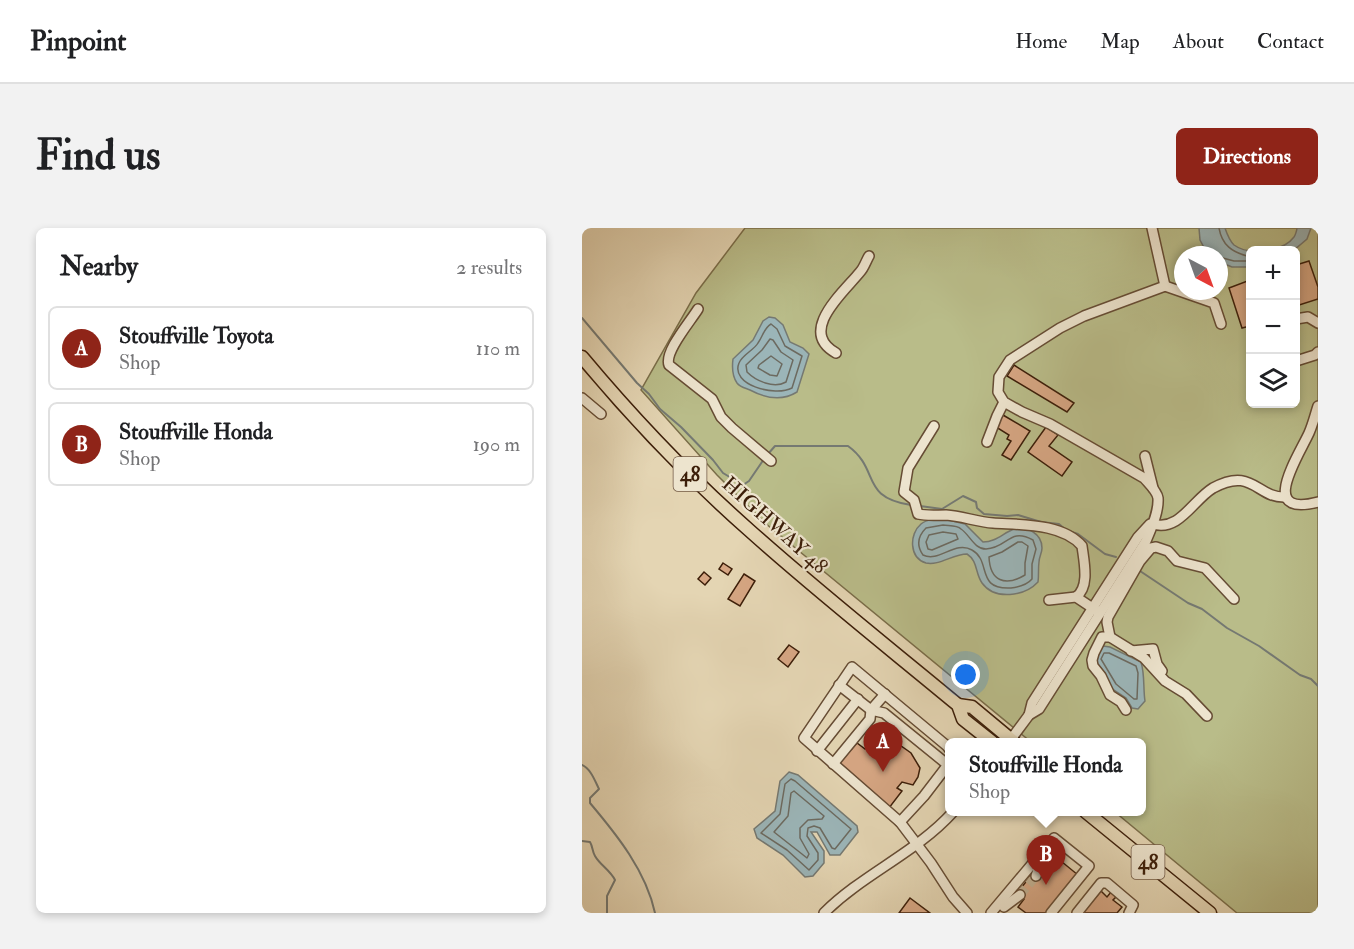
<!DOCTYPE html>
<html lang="en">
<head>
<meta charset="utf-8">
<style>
  :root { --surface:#fff; --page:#f2f2f2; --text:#202124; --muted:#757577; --line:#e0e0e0; --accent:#8f2418 }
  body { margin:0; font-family:"IM FELL Double Pica",serif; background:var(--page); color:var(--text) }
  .controls { position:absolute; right:18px; top:18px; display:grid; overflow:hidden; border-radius:9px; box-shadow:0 3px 9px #0003 }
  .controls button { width:54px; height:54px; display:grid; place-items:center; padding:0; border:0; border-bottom:2px solid var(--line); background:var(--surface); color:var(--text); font:30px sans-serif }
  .compass { position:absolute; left:592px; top:18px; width:54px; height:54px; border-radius:50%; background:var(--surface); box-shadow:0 3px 9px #0003; rotate:139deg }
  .you { position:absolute; left:384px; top:447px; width:21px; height:21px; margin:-15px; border:4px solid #fff; border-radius:50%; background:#1a73e8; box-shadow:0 0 0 9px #1a73e833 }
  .badge { display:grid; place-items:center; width:39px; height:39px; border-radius:50%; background:var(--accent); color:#fff; font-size:20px; font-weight:700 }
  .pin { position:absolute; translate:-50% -50px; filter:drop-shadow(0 2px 3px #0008) }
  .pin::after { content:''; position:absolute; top:32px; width:21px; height:18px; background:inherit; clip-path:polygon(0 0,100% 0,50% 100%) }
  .popup { position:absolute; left:363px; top:510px; width:201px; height:78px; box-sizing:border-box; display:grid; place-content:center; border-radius:9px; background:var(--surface); filter:drop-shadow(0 2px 4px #0005); font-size:20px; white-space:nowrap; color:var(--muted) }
  .popup b { font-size:22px; color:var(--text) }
  .popup::after { content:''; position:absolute; left:50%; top:100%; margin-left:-12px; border:12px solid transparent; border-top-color:var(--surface) }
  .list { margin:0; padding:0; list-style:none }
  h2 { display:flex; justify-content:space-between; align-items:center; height:78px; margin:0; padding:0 24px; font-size:26px }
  h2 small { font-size:20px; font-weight:400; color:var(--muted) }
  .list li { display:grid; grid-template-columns:39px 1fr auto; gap:18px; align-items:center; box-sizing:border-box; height:84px; margin:0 12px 12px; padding:0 12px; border:2px solid var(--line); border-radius:9px }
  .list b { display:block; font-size:22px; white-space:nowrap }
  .list p { margin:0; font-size:20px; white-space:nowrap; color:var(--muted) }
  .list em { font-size:20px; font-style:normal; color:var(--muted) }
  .icon { flex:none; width:33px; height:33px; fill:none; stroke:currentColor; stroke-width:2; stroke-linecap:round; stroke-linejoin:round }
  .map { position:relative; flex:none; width:736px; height:685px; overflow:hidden; border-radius:9px }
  header { display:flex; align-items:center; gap:36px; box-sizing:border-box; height:84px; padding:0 30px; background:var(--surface); border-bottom:2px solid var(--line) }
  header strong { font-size:28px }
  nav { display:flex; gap:33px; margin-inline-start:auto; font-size:21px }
  .intro { display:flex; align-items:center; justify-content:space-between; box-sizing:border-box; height:144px; padding:0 36px }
  h1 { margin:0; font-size:42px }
  .button { padding:15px 27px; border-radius:9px; background:var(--accent); color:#fff; font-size:21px; font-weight:700 }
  main { display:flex; gap:36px; padding:0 36px }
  aside { flex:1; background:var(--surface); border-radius:9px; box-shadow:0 3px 9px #0003 }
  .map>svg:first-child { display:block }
  .green { fill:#b9bc89; stroke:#7a6d49; stroke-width:1.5; fill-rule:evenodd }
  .water { fill:#9bb5b8; stroke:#757972; stroke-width:1.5 }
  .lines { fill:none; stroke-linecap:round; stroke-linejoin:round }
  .shore { stroke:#6c6a60; stroke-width:1.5 }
  .stream { stroke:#757972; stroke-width:2 }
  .building { fill:#d6a683; stroke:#3c1e09; stroke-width:1.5 }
  .minor-tunnel { stroke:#c2b091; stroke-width:9; stroke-dasharray:9 4.5; stroke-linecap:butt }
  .minor-casing { stroke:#664c34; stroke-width:12 }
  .major-casing { stroke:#3c1e09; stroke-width:15 }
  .minor { stroke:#ede4ce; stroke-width:9 }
  .major { stroke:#e4d5b3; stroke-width:12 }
  .labels { text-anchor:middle; stroke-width:4.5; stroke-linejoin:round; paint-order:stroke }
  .shield { fill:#ede4ce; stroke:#715944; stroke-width:1.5 }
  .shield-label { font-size:20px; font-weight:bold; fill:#3c1e09 }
  .street-label { font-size:21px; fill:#3c1e09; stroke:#ede4ce }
</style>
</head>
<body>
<header>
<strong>Pinpoint</strong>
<nav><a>Home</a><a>Map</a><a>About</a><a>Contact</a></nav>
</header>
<div class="intro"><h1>Find us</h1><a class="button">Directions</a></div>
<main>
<aside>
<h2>Nearby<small>2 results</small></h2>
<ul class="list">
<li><span class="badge">A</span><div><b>Stouffville Toyota</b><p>Shop</p></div><em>110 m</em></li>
<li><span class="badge">B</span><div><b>Stouffville Honda</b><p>Shop</p></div><em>190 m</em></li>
</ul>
</aside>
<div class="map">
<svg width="736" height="685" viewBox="0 0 736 685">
  <rect width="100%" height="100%" fill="#e4d5b3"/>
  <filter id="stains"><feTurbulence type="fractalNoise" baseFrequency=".00333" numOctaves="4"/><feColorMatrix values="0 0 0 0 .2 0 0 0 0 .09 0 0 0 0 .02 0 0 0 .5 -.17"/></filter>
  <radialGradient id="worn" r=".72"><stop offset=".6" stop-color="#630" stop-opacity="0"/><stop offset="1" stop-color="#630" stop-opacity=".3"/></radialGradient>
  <path class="green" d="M163 0H736V685H655L533 584H560V514H449L183 295 135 247 59 162 114 65ZM668 22H714V176H668ZM601 27H637V63H601Z"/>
  <g class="water">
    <path d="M617 0H643C645 6 647 12 652 17 667 28 701 24 712 9 713 8 715 2 715 0H729L725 11 712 22H668V39H650L640 35 637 33V27L625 25 618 12Z"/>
    <path d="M187 89 193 90 201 97 208 114 221 120 227 126 215 164C199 174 183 170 168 162 163 160 158 159 155 155 150 148 150 139 151 131L171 112 181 93Z"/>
    <path d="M362 291 383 296 401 314C414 314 421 305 432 301 445 297 460 306 460 320 460 325 457 329 457 334 456 341 457 347 456 354 443 368 413 373 400 355 393 345 396 333 385 326 371 326 357 338 344 335 327 330 327 306 339 296 345 291 354 291 362 291Z"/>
    <path d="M521 418 528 419 559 434C563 447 561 460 563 473L556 481 550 480 544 470 529 460 514 434 516 422Z"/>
    <polygon points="207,544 216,547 275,598 276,604 258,627 248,627 235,604 229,604 242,623 242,635 231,648 223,649 201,627 175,610 172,601 193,583 198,553"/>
  </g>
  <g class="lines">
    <g class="shore">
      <path d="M637 29 652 33H665L667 30 665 28C650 24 640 17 637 0"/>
      <path d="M189 96 195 101 203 118 220 128 210 160C193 169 148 157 157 135 160 127 172 122 176 115 181 108 182 100 189 96Z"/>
      <path d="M188 111 191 112 199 124 211 132 204 154C192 161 174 153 165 144L164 137 180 122Z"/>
      <polygon points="189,128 200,136 195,148 188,147 176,140 177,137"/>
      <path d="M361 297C367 298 375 297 379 301 388 307 392 321 404 321 426 320 427 299 451 312L454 321 450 336V351C445 357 437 359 429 360 393 362 410 333 390 322 373 312 357 335 341 327 334 317 336 308 344 300Z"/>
      <polygon points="361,304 374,306 376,311 350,322 346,321 344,314 347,307"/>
      <path d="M436 314H440L446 318 443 335V347C423 359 408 353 407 329L420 324Z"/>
      <polygon points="522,425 527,425 554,438 556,445 555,471 552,471 534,456 519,431"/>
      <polygon points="209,551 213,553 269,601 253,621 250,620 238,600 232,598 226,600 225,608 236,625 236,632 227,642 205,622 179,605 198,586 203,556"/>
      <polygon points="212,563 242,588 240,591 226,592 218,600 218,610 227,626 225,630 192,604 206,588 209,565"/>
    </g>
    <g class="stream">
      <polyline points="0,90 55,155 67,166 78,181 99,199 131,232 141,245 161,257 167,253 182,231"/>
      <path d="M186 226 193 218H266C299 242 277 269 329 277"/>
      <polyline points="338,278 360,281 381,268 394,274 395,280 402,286 425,288 436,287 459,294 477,296 484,302 496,306 523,326 534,329"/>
      <polyline points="558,343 606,375 620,381 645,400 677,418 718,447 729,451 736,458"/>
      <path d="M0 537C9 541 13 553 17 561L8 570V575C35 607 64 643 73 685"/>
      <path d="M0 613 8 614C11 619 10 623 13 628 18 637 28 642 33 652L25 668V685"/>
    </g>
  </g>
  <g class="building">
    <polygon points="727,33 736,59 736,71 714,78 714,37"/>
    <polygon points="668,52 668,98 660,100 647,60"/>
    <polygon points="432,137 492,175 485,184 425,148"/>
    <polygon points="421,187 448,203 429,232 420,227 429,213 425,211 427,207 414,199"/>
    <polygon points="464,199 476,207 467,218 490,234 480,248 446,224"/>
    <polygon points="141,335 150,341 146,347 137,341"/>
    <polygon points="122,344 129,350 123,357 116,351"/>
    <polygon points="162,346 173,353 158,378 146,371"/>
    <polygon points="207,417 217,424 206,439 196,431"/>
    <polygon points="298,503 329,525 338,540 336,549 331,557 320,554 315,560 320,563 307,580 256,536 275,515 283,521"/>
    <polygon points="474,629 496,647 464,685 444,685 436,679 442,671 435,665 451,645 456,650"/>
    <polygon points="519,663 525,669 529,664 534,669 531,672 540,679 535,685 500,685"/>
    <polygon points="328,670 348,685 317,685"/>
  </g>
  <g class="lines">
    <polyline class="minor-tunnel" points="438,667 454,648"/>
    <defs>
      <g id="minor">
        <polyline points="583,58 632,75 639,96"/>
        <path d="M116 81C108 94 82 124 87 137L130 171 139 189 150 200 189 233"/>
        <polyline points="714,91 726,89 736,95"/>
        <path d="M254 125C215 103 262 64 278 44 282 40 284 33 287 28"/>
        <polyline points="714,133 733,127 736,124"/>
        <polyline points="0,170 19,186"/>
        <path d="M736 178C733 187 731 196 727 205 716 229 675 290 736 274"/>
        <path d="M352 198 326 240 322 264 332 272 336 286C345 288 354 287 364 287 380 288 395 294 411 295 439 297 480 295 500 318 502 334 508 359 494 369"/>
        <polyline points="405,214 415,188 422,174"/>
        <polyline points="563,228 571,260"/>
        <path d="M571 296C597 304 611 272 631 260 671 238 675 271 704 269"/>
        <polyline points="467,372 494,369 515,383"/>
        <polyline points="528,409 525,394 526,389 558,333 569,320 574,319 586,323 595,333 623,340 652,371"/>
        <polyline points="549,423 571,421 575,436 580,443"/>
        <polyline points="257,457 289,482 302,485 366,537"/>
        <polyline points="544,482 539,474 528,467 519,448 511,438 510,432 512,425 520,409 528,409 562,430 583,453 604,466 625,488"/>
        <polyline points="447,487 450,475 556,309 568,296"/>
        <path d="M427 514 447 487 457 481 564 313C569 301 577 284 576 270 575 263 567 256 562 250L468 196 440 184 422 174 416 164 417 149 428 132 478 100 502 88 583 58 570 0"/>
        <polyline points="368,522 365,518 270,439 222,510 318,594 349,635 371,669 385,685"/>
        <polyline points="235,523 276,471"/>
        <polyline points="251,536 288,491 289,482 303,466"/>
        <polyline points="318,594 342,568 368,534"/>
        <polyline points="451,635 456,642 454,648"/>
        <polyline points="422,679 438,667"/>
        <path d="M242 685C281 646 334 625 371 584"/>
        <polyline points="409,685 472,610 507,638 469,685"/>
        <polyline points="495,685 519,655 525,655 551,677 547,685"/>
      </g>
      <g id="major">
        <path d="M0 129C51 190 107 249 167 302 235 363 306 419 376 477L381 491 410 514"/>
        <polyline points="376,477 390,479 432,514"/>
        <polyline points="504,584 628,685"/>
      </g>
    </defs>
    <use href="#minor" class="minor-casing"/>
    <use href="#major" class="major-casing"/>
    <use href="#minor" class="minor"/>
    <use href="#major" class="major"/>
  </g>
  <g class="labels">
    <g class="shield">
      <rect x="91.5" y="229" width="33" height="34" rx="4.5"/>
      <rect x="549.5" y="617" width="33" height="34" rx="4.5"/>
    </g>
    <g class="shield-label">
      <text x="108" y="253">48</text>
      <text x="566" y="641">48</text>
    </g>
    <g class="street-label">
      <text transform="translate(193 297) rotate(42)" y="7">HIGHWAY 48</text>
    </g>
  </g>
  <rect width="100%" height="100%" filter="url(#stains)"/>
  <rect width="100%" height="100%" fill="url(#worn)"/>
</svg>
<div class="controls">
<button>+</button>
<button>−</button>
<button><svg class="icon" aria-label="layers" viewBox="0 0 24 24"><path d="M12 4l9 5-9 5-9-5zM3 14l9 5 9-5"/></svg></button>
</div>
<svg class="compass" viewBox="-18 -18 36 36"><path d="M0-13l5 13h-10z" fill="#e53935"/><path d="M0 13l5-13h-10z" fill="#757577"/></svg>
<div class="you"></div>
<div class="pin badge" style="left:301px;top:544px">A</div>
<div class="pin badge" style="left:464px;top:657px">B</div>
<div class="popup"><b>Stouffville Honda</b>Shop</div>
</div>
</main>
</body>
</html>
